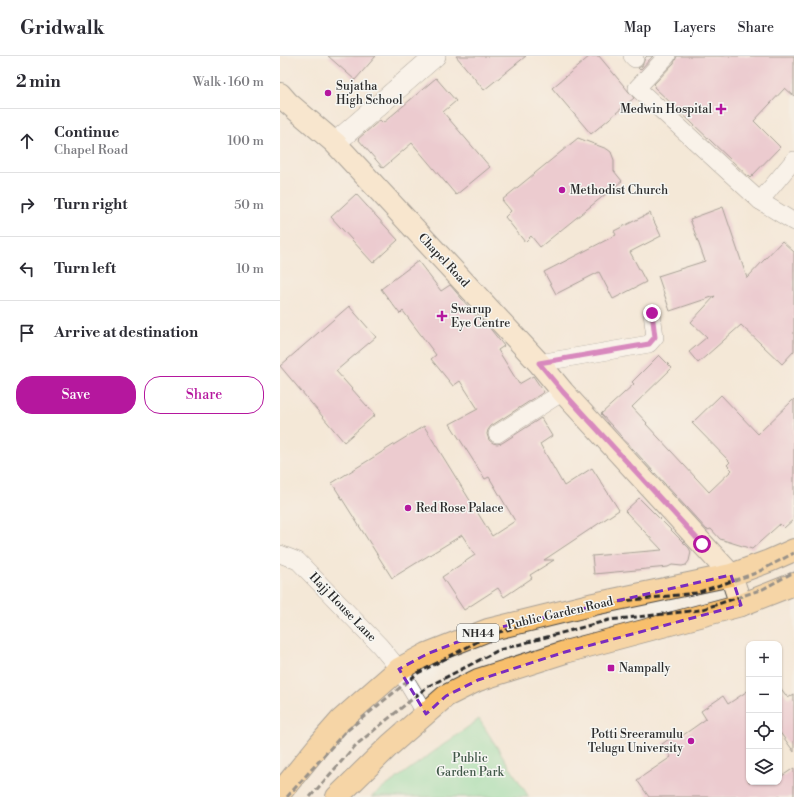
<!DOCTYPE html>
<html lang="en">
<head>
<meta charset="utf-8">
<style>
  :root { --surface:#fff; --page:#f2f2f3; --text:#2b2b33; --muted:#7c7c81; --line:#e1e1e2; --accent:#b5179e }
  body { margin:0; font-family:"Libre Bodoni",serif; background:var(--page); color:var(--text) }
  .controls { position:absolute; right:12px; bottom:12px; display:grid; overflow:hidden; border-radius:8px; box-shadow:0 1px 3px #0004 }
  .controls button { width:36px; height:36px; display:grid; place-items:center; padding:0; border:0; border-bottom:1px solid var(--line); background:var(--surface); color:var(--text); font:20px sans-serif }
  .stop { position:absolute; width:12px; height:12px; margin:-9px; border:3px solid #b5179e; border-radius:50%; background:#fff }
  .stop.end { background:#b5179e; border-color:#fff; box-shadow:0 1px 4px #0008 }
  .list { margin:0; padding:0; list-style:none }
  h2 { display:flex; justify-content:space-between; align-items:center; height:52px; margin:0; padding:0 16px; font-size:17px }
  h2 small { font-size:13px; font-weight:400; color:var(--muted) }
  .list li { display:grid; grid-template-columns:26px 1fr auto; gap:12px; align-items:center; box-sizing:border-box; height:64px; padding:0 16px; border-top:1px solid var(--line) }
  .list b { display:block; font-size:15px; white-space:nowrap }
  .list p { margin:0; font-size:13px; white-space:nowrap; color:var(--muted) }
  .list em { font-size:13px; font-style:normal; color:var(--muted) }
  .actions { display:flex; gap:8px; padding:12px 16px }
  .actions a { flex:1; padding:9px 0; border:1px solid var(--accent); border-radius:16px; text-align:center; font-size:14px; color:var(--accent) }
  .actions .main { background:var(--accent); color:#fff }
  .icon { flex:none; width:22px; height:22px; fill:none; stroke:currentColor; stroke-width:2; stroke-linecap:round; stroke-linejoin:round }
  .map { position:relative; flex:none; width:514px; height:741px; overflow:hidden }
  header { display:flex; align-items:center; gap:24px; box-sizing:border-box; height:56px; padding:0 20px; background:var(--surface); border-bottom:1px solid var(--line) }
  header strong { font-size:19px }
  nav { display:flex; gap:22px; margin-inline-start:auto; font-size:14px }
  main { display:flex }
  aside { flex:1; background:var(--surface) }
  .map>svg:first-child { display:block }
  .green { fill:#84dea4; stroke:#588468 }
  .building { fill:#e2a8c6 }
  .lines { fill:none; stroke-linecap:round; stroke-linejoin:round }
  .minor-casing { stroke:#494745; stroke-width:18 }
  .tertiary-casing { stroke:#494745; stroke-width:22 }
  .secondary-casing { stroke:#494745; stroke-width:24 }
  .trunk-casing { stroke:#494745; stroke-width:24 }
  .minor { stroke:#fff; stroke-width:17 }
  .tertiary { stroke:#fff; stroke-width:21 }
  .secondary { stroke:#fce5c4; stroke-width:22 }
  .trunk { stroke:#f8bf6c; stroke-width:22 }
  .rail { stroke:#2b2b2b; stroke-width:3; stroke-dasharray:6 3; stroke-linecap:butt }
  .route { stroke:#b5179e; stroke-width:5 }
  .marked { fill:none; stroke:#7b2cbf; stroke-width:3; stroke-dasharray:8 5; stroke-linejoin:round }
  .poi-dot { fill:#b5179e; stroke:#f6f6f2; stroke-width:1.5 }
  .labels { text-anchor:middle; stroke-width:3; stroke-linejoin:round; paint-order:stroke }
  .shield { fill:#f6f6f2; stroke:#686867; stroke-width:1 }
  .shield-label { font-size:11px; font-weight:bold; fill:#2b2b2b }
  .poi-label { font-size:12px; fill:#2b2b2b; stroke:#f6f6f2; text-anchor:start }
  .street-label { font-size:12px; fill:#2b2b2b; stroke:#f6f6f2 }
  .park-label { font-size:12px; fill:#415849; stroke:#f6f6f2 }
</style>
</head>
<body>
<header>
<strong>Gridwalk</strong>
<nav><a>Map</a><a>Layers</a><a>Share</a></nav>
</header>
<main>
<aside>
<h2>2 min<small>Walk · 160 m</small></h2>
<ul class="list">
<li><svg class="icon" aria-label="ahead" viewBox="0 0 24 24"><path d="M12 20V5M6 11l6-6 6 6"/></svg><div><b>Continue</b><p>Chapel Road</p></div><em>100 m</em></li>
<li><svg class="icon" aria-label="right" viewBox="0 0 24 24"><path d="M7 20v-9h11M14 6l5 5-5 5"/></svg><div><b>Turn right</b></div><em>50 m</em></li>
<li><svg class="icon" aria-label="left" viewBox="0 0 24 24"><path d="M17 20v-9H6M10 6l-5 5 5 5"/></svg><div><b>Turn left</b></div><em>10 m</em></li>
<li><svg class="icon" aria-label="arrive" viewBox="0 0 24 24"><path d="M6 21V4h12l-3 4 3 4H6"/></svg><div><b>Arrive at destination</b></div></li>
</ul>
<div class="actions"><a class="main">Save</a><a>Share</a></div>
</aside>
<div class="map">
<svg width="514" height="741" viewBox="0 0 514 741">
  <rect width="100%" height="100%" fill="#f6f6f2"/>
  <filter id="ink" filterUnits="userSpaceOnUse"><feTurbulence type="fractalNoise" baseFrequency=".025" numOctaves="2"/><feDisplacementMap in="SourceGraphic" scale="8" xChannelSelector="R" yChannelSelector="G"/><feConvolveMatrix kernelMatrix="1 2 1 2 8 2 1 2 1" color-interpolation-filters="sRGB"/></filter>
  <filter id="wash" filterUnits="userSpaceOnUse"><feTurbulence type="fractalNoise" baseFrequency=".012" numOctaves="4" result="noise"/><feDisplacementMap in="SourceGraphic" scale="16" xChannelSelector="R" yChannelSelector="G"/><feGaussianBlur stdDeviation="0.9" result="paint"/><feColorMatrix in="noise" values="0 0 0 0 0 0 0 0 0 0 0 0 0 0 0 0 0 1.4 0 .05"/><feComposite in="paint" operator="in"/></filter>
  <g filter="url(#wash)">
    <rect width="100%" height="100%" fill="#f4e8d7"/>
    <polygon class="green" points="199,663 249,741 91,741"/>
    <g id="blocks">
      <g class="building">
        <polygon points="48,0 96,0 75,24"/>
        <polygon points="176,0 246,0 204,34"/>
        <polygon points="310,0 319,0 354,42 311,78 272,32"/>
        <polygon points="367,0 373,0 360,14 358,12 362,10 365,2"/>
        <polygon points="397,0 514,0 514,40 505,32 474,65 500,91 470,122 374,31 375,29 374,28 394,7"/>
        <polygon points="156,22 176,45 163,56 210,111 176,139 132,87 103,112 78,83 100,64 103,67"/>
        <polygon points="298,82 327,93 331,96 334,104 334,115 342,125 260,191 251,180 245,186 225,161 231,155 222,144"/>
        <polygon points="76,138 118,184 93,207 51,161"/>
        <polygon points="443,151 467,222 502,185 514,196 514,295 502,308 461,269 418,307 409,296 427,281 411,266 435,240 390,255 378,220 425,205 410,163"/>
        <polygon points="370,157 381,180 350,196 366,226 333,243 319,216 276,238 264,216 336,179 334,175"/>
        <polygon points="138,205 161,235 170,229 200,264 201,263 208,270 224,290 218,294 239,328 253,320 264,336 211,370 208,374 207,378 209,384 213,387 217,388 222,387 261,362 272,380 260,388 284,430 312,412 339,454 264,504 274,504 250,519 252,522 224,541 218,532 184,554 162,521 195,499 182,479 112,522 52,427 144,370 212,480 235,465 209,421 205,423 170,368 198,353 180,325 173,330 151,303 156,299 123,255 120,258 101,233"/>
        <polygon points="69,250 96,281 56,315 95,359 64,386 0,310"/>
        <polygon points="379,299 392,312 352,351 367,367 366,368 429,436 452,414 447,409 450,406 412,367 441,339 478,378 514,343 514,463 504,472 500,468 472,493 440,483 431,473 427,474 321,358 354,328 352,326"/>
        <polygon points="359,442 409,492 411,496 409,505 406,509 402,510 392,509 388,511 314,518 312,500 382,494 345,455"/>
        <polygon points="499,630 508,642 514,638 514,696 499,675"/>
        <polygon points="469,634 469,726 499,726 499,722 514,712 514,741 369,741 357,724 391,701 382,688 396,678 399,682 426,663 421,655 443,640 448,648"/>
      </g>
    </g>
  </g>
  <g filter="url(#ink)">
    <use href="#blocks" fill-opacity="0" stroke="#494745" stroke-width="1"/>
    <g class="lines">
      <defs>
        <g id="minor">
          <polyline points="352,0 355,3"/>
          <polyline points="387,0 357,32 480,145 514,166"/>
          <polyline points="480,145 514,104"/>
          <polyline points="259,307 369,288 375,281 372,257"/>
          <polyline points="217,378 283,336"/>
          <polyline points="0,498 18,505 100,590 119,613 146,658"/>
        </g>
        <polyline id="tertiary" points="55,87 155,0"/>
        <polyline id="secondary" points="0,38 7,46 55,87 259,307 283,336 451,519 461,549"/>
        <g id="trunk">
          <polyline points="0,737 39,689 61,664 119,613 147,598 208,574 314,548 451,519 489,505 514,494"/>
          <polyline points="57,741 110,689 166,640 198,624 285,596 461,549 514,528"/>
        </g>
      </defs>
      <use href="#minor" class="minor-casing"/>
      <use href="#tertiary" class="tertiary-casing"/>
      <use href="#secondary" class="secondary-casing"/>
      <use href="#trunk" class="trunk-casing"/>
      <use href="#minor" class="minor"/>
      <use href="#tertiary" class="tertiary"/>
      <use href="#secondary" class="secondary"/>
      <use href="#trunk" class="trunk"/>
      <g class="rail">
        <polyline points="7,741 64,677 138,617 212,578 326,547 416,537 476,517 514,497"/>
        <polyline points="30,741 76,689 147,631 219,594 329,564 420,554 483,533 514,516"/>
      </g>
    </g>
  </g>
  <g class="lines" filter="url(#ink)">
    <polyline class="route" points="372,257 375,281 369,288 259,307 283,336 422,488"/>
  </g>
  <path d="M0 0H514V741H0ZM451 519 461 549 285 596 198 624 166 640 146 658 119 613 147 598 208 574Z" fill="#f4e8d7" fill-opacity=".55" fill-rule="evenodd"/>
  <path class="marked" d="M451 519 461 549 285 596 198 624 166 640 146 658 119 613 147 598 208 574Z"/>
  <g class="poi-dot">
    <circle cx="48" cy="37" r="4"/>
    <path d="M439 47h4v4h4v4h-4v4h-4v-4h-4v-4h4z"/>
    <circle cx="282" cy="134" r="4"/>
    <path d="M160 254h4v4h4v4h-4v4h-4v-4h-4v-4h4z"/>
    <circle cx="128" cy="452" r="4"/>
    <rect x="327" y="608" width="8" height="8" rx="2"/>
    <circle cx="411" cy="685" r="4"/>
  </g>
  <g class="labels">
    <rect class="shield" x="177" y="568" width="42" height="18" rx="3"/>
    <g class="shield-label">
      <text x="198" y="581">NH44</text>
    </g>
    <g class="poi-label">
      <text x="56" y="34">Sujatha<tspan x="56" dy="14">High School</tspan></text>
      <text x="432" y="57" text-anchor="end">Medwin Hospital</text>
      <text x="290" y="138">Methodist Church</text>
      <text x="171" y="257">Swarup<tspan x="171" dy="14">Eye Centre</tspan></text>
      <text x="136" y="456">Red Rose Palace</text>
      <text x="339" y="616">Nampally</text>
      <text x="403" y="682" text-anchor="end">Potti Sreeramulu<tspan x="403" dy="14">Telugu University</tspan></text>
    </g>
    <g class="street-label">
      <text transform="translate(164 204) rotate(47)" y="4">Chapel Road</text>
      <text transform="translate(63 551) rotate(46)" y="4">Hajj House Lane</text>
      <text transform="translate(280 557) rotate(-13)" y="4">Public Garden Road</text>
    </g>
    <g class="park-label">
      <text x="190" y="706">Public<tspan x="190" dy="14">Garden Park</tspan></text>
    </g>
  </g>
</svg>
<div class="controls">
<button>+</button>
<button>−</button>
<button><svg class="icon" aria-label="locate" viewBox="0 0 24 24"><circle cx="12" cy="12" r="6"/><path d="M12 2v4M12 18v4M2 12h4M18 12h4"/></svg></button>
<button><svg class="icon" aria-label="layers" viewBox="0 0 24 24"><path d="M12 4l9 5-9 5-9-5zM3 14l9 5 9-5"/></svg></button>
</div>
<div class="stop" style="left:422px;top:488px"></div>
<div class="stop end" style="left:372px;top:257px"></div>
</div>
</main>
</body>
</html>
